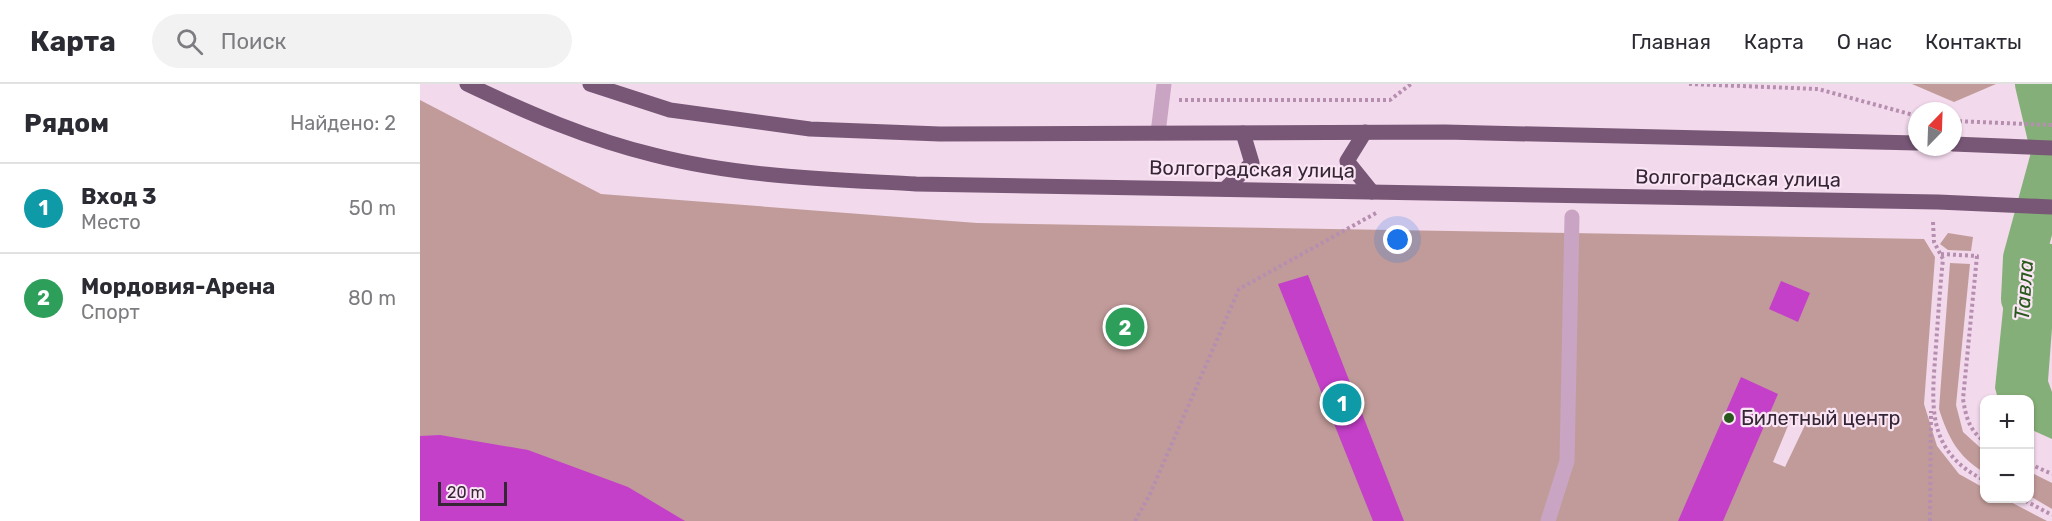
<!DOCTYPE html>
<html lang="ru">
<head>
<meta charset="utf-8">
<style>
  :root { --surface:#fff; --page:#f2f2f3; --text:#2b2b33; --muted:#7c7c81; --line:#e1e1e2; --accent:#111827 }
  body { margin:0; font-family:Rubik,sans-serif; background:var(--page); color:var(--text) }
  .controls { position:absolute; right:18px; bottom:18px; display:grid; overflow:hidden; border-radius:12px; box-shadow:0 2px 4px #0004 }
  .controls button { width:54px; height:54px; display:grid; place-items:center; padding:0; border:0; border-bottom:2px solid var(--line); background:var(--surface); color:var(--text); font:30px sans-serif }
  .compass { position:absolute; left:1488px; top:18px; width:54px; height:54px; border-radius:50%; background:var(--surface); box-shadow:0 2px 4px #0004; rotate:23deg }
  .scale { position:absolute; left:18px; bottom:15px; width:69px; box-sizing:border-box; padding-left:6px; border:3px solid #362635; border-top:0; font-size:16px; line-height:21px; white-space:nowrap; color:#362635; -webkit-text-stroke:4px #fae5f4; paint-order:stroke }
  .you { position:absolute; left:978px; top:156px; width:21px; height:21px; margin:-15px; border:4px solid #fff; border-radius:50%; background:#1a73e8; box-shadow:0 0 0 9px #1a73e833 }
  .badge { display:grid; place-items:center; width:39px; height:39px; border-radius:50%; background:var(--accent); color:#fff; font-size:20px; font-weight:700 }
  .pin { position:absolute; translate:-50% -50%; border:3px solid #fff; box-shadow:0 2px 6px #0006 }
  .list { margin:0; padding:0; list-style:none }
  h2 { display:flex; justify-content:space-between; align-items:center; height:78px; margin:0; padding:0 24px; font-size:26px }
  h2 small { font-size:20px; font-weight:400; color:var(--muted) }
  .list li { display:grid; grid-template-columns:39px 1fr auto; gap:18px; align-items:center; box-sizing:border-box; height:90px; padding:0 24px; border-top:2px solid var(--line) }
  .list b { display:block; font-size:22px; white-space:nowrap }
  .list p { margin:0; font-size:20px; white-space:nowrap; color:var(--muted) }
  .list em { font-size:20px; font-style:normal; color:var(--muted) }
  .icon { flex:none; width:33px; height:33px; fill:none; stroke:currentColor; stroke-width:2; stroke-linecap:round; stroke-linejoin:round }
  .map { position:relative; flex:none; width:1632px; height:437px; overflow:hidden }
  header { display:flex; align-items:center; gap:36px; box-sizing:border-box; height:84px; padding:0 30px; background:var(--surface); border-bottom:2px solid var(--line) }
  header strong { font-size:28px }
  nav { display:flex; gap:33px; margin-inline-start:auto; font-size:21px }
  .search { width:420px; height:54px; background:var(--page); display:flex; align-items:center; gap:15px; box-sizing:border-box; padding:0 21px; border-radius:33px; color:var(--muted); font-size:22px }
  main { display:flex }
  aside { flex:1; background:var(--surface) }
  .map>svg:first-child { display:block }
  .green { fill:#c19b99; fill-rule:evenodd }
  .water { fill:#85af78 }
  .lines { fill:none; stroke-linecap:round; stroke-linejoin:round }
  .river { stroke:#85af78; stroke-width:42 }
  .building { fill:#c440c9 }
  .path { stroke:#b68fb0; stroke-width:4; stroke-dasharray:3 3; stroke-linecap:butt }
  .minor { stroke:#caa5c3; stroke-width:15 }
  .major { stroke:#785776; stroke-width:15 }
  .poi-dot { fill:#28581b; stroke:#fae5f4; stroke-width:2 }
  .labels { text-anchor:middle; stroke-width:4.5; stroke-linejoin:round; paint-order:stroke }
  .street-label { font-size:20px; fill:#362635; stroke:#fae5f4 }
  .poi-label { font-size:20px; fill:#362635; stroke:#fae5f4; text-anchor:start }
  .water-label { font-size:21px; font-style:italic; fill:#28581b; stroke:#fae5f4 }
</style>
</head>
<body>
<header>
<strong>Карта</strong>
<div class="search"><svg class="icon" aria-label="search" viewBox="0 0 24 24"><circle cx="10" cy="10" r="6"/><path d="M15 15l6 6"/></svg>Поиск</div>
<nav><a>Главная</a><a>Карта</a><a>О нас</a><a>Контакты</a></nav>
</header>
<main>
<aside>
<h2>Рядом<small>Найдено: 2</small></h2>
<ul class="list">
<li><span class="badge" style="background:#0f9aa8">1</span><div><b>Вход 3</b><p>Место</p></div><em>50 m</em></li>
<li><span class="badge" style="background:#2e9e5b">2</span><div><b>Мордовия-Арена</b><p>Спорт</p></div><em>80 m</em></li>
</ul>
</aside>
<div class="map">
<svg width="1632" height="437" viewBox="0 0 1632 437">
  <rect width="100%" height="100%" fill="#f2d9ec"/>
  <g class="green">
    <polygon points="1492,0 1576,0 1534,18"/>
    <path d="M0 16 181 110 557 139 1504 155 1515 173 1504 320 1517 362 1539 390 1564 404V414L1585 415 1627 437H0ZM1372 332 1386 339 1365 383 1353 378Z"/>
    <polygon points="1528,149 1553,153 1551,167 1528,166 1520,160"/>
    <path d="M1530 179 1550 180 1536 321 1543 348 1564 367V388C1538 373 1528 353 1519 325Z"/>
    <polygon points="1610,388 1632,399 1632,425 1610,412"/>
  </g>
  <polygon class="water" points="1590,157 1632,160 1632,244 1628,297 1632,308 1632,355 1610,345 1610,316 1578,315 1575,304"/>
  <g class="lines">
    <g class="river">
      <polyline points="1616,0 1632,68"/>
      <polyline points="1602,215 1604,174 1632,71"/>
    </g>
  </g>
  <g class="building">
    <polygon points="888,191 984,437 953,437 858,200"/>
    <polygon points="1361,197 1390,209 1378,238 1349,225"/>
    <polygon points="1321,293 1358,310 1303,437 1258,437"/>
    <polygon points="20,351 108,366 208,403 265,437 0,437 0,352"/>
  </g>
  <g class="lines">
    <g class="path">
      <polyline points="1269,0 1398,5 1497,32"/>
      <polyline points="759,16 970,16 991,0"/>
      <polyline points="1533,37 1632,41"/>
      <path d="M1513 138 1514 158 1523 175C1520 204 1518 233 1516 262 1512 319 1504 366 1564 396"/>
      <path d="M1521 170 1557 172 1543 315C1546 333 1549 346 1564 357"/>
      <polyline points="1610,380 1632,390"/>
      <polyline points="1600,414 1632,431"/>
      <polyline points="715,437 730,410 819,205 956,129"/>
      <polyline points="1510,437 1511,327"/>
    </g>
    <g class="minor">
      <polyline points="738,49 744,0"/>
      <polyline points="1128,437 1147,377 1152,133"/>
    </g>
    <g class="major">
      <path d="M47 0C108 29 168 55 234 71 319 93 408 95 496 100L1518 118 1632 123"/>
      <polyline points="170,0 250,26 390,45 520,50 1025,48 1497,59"/>
      <polyline points="945,48 927,77 952,108"/>
      <polyline points="1533,60 1632,64"/>
      <polyline points="805,105 832,79 823,49"/>
    </g>
  </g>
  <circle class="poi-dot" cx="1309" cy="334" r="6"/>
  <g class="labels">
    <g class="street-label">
      <text transform="translate(832 85) rotate(1)" y="7">Волгоградская улица</text>
      <text transform="translate(1318 94) rotate(1)" y="7">Волгоградская улица</text>
    </g>
    <g class="poi-label">
      <text x="1321" y="341">Билетный центр</text>
    </g>
    <g class="water-label">
      <text transform="translate(1604 206) rotate(-86)" y="7">Тавла</text>
    </g>
  </g>
</svg>
<div class="controls">
<button>+</button>
<button>−</button>
</div>
<svg class="compass" viewBox="-18 -18 36 36"><path d="M0-13l5 13h-10z" fill="#e53935"/><path d="M0 13l5-13h-10z" fill="#7c7c81"/></svg>
<div class="scale">20 m</div>
<div class="you"></div>
<div class="pin badge" style="left:922px;top:319px;background:#0f9aa8">1</div>
<div class="pin badge" style="left:705px;top:243px;background:#2e9e5b">2</div>
</div>
</main>
</body>
</html>
